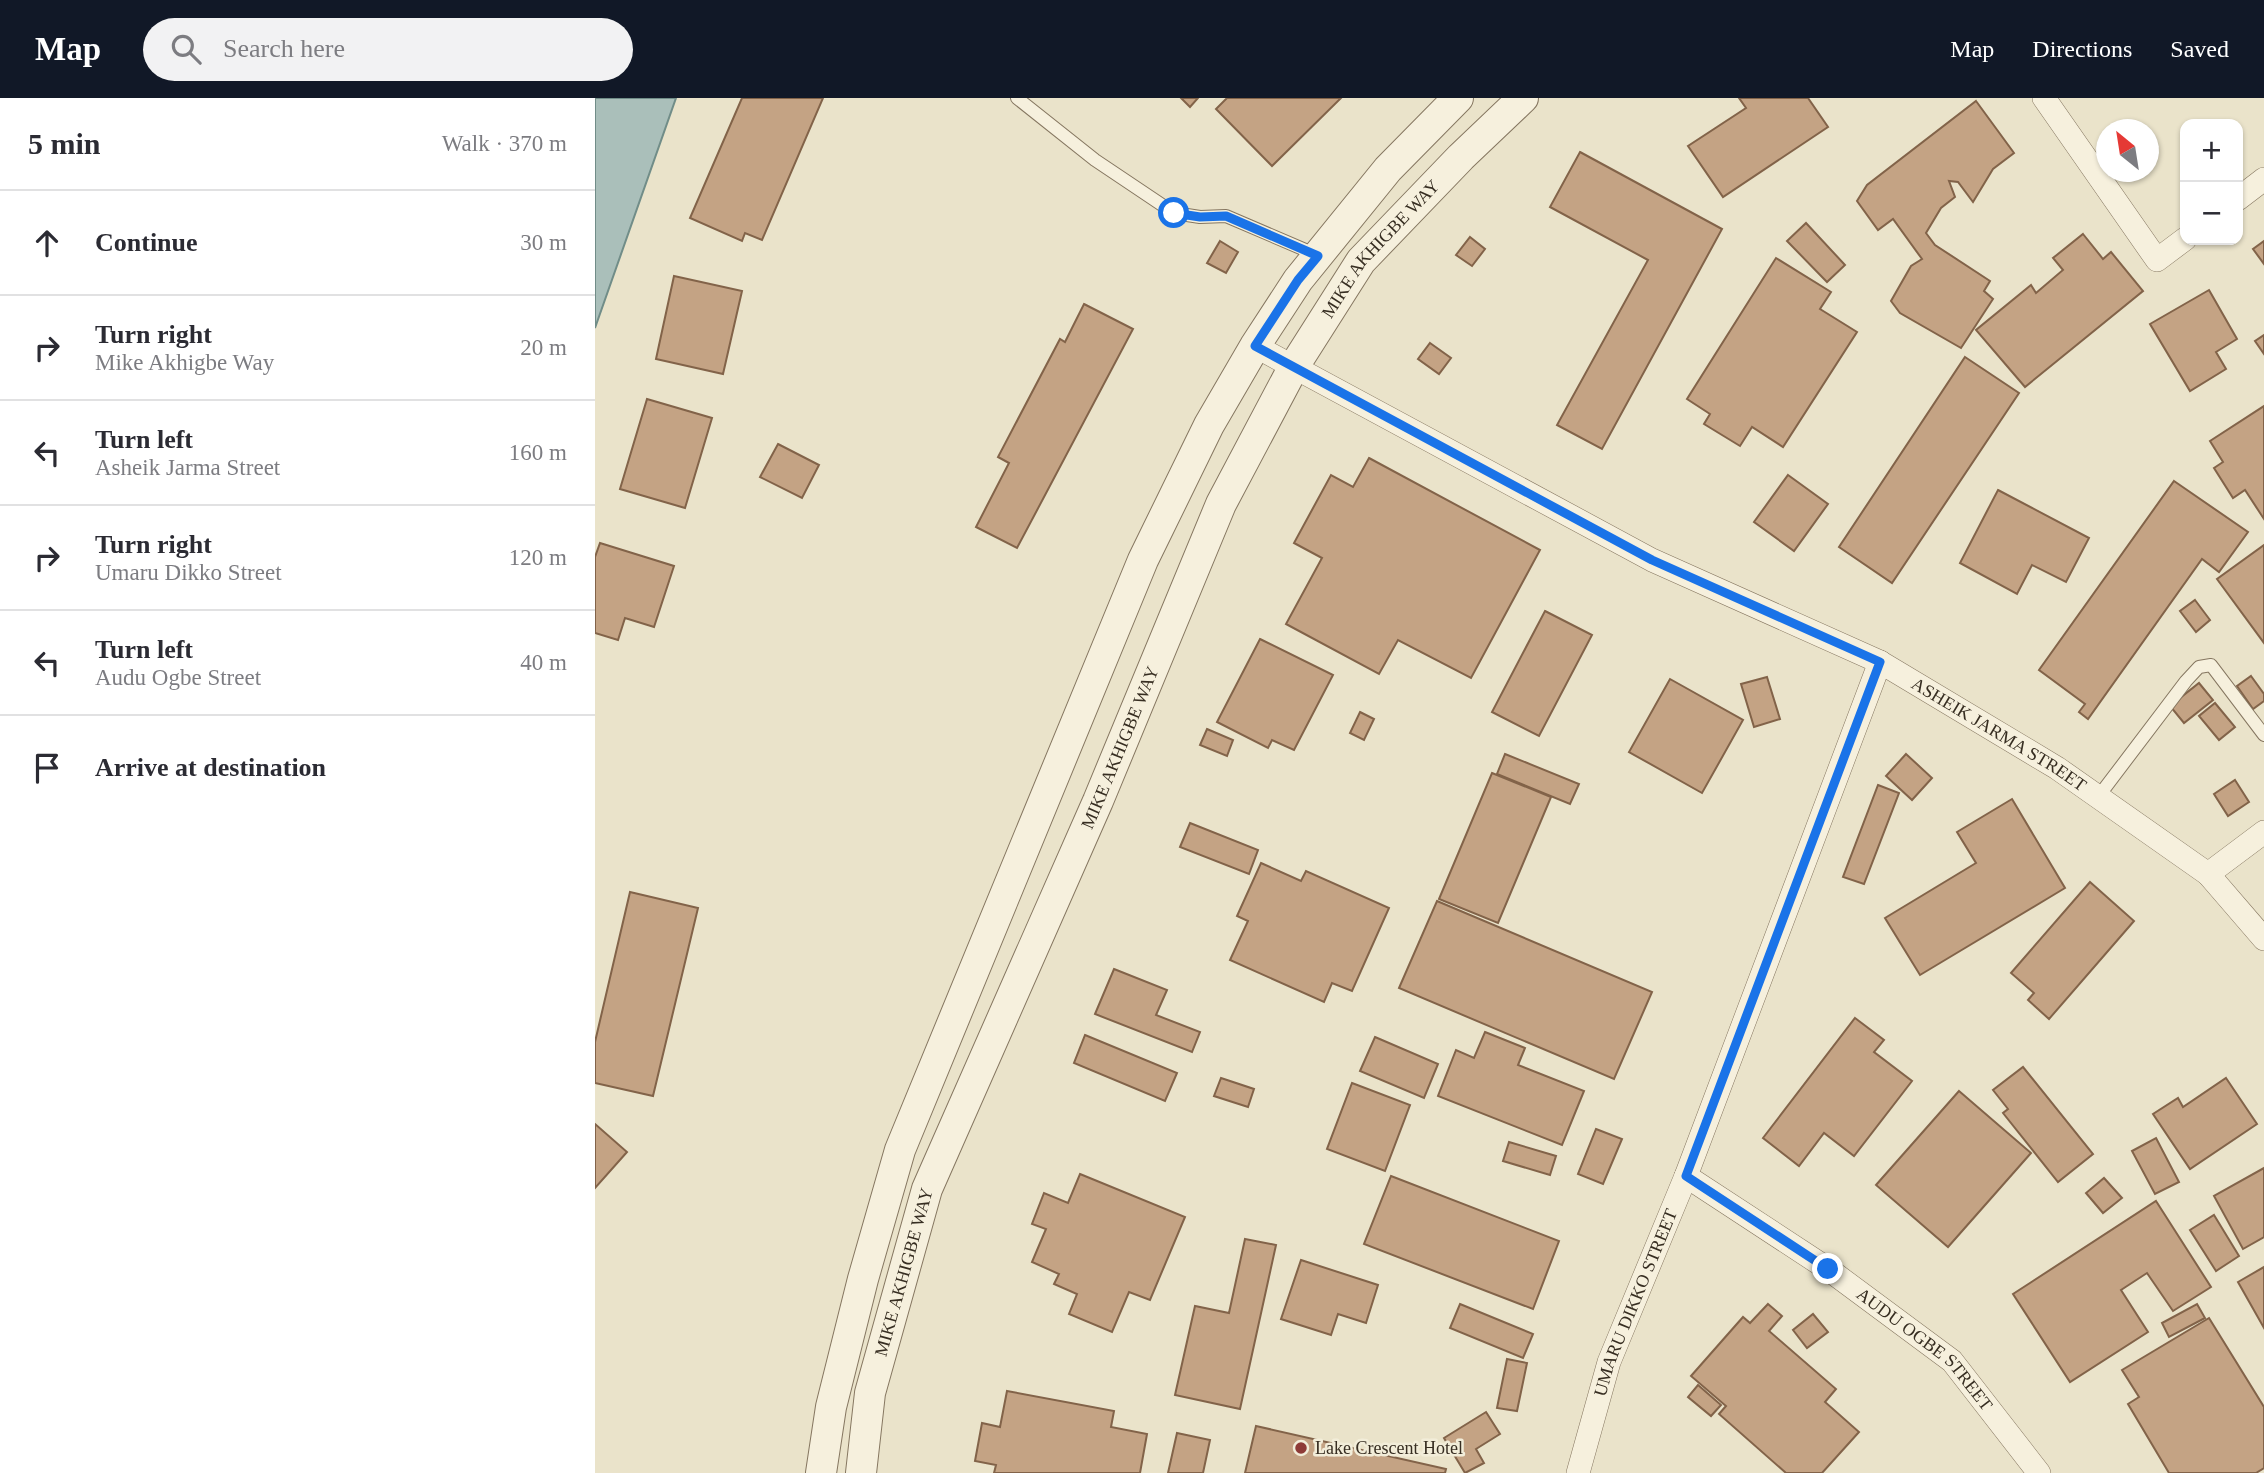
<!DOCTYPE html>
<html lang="en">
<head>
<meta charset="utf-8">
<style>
  :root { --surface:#fff; --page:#f2f2f3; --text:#2b2b33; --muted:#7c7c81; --line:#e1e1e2; --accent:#111827 }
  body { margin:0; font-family:Georgia,serif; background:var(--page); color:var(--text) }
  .controls { position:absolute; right:21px; top:21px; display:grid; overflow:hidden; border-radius:14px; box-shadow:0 2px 5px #0004 }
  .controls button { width:63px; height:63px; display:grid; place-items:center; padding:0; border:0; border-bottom:2px solid var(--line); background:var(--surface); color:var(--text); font:35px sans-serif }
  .compass { position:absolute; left:1501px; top:21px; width:63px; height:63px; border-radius:50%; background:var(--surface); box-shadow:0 2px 5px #0004; rotate:330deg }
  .stop { position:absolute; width:21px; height:21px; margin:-16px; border:5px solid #1a73e8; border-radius:50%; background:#fff }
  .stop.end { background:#1a73e8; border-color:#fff; box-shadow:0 2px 7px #0008 }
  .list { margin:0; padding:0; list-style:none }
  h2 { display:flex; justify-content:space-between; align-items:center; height:91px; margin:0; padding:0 28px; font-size:30px }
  h2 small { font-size:23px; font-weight:400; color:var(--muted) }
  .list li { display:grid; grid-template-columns:46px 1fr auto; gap:21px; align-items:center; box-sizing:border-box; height:105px; padding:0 28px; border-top:2px solid var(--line) }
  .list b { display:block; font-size:26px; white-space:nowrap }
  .list p { margin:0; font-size:23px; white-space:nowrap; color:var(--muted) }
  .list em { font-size:23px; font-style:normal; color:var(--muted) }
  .icon { flex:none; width:38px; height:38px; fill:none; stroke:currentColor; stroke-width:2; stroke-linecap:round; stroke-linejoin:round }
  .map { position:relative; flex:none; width:1669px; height:1375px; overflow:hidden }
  header { display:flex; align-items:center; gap:42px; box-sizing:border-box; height:98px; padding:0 35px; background:var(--accent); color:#fff }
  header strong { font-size:33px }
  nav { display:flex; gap:38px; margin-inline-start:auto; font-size:24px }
  .search { width:490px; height:63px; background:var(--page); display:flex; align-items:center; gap:18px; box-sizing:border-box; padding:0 24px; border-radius:38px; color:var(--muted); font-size:26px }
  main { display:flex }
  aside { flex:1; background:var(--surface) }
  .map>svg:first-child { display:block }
  .water { fill:#aabfba; stroke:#718d88; stroke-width:2 }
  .building { fill:#c4a384; stroke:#826349; stroke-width:2 }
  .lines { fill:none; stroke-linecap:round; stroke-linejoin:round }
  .service-casing { stroke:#857660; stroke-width:14 }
  .minor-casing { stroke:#857660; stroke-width:24 }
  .tertiary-casing { stroke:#857660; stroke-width:32 }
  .service { stroke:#f6f0dd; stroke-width:12 }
  .minor { stroke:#f6f0dd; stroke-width:23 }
  .tertiary { stroke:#f6f0dd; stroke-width:30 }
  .route { stroke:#1a73e8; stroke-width:9 }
  .poi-dot { fill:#8e3b37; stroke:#f2edd9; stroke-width:2.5 }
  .labels { text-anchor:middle; stroke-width:5; stroke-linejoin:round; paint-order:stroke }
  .street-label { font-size:18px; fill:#372e22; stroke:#f2edd9 }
  .poi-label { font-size:18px; fill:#372e22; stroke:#f2edd9; text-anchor:start }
</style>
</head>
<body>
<header>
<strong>Map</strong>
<div class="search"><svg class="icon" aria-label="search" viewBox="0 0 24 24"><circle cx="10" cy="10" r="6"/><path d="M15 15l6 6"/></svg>Search here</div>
<nav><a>Map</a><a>Directions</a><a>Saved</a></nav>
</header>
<main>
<aside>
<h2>5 min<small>Walk · 370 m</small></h2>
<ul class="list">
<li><svg class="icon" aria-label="ahead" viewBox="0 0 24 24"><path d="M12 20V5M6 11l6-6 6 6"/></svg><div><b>Continue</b></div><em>30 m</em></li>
<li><svg class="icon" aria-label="right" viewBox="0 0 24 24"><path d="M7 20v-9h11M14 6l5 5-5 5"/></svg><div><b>Turn right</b><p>Mike Akhigbe Way</p></div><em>20 m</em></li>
<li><svg class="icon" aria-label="left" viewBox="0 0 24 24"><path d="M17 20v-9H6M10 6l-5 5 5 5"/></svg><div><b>Turn left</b><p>Asheik Jarma Street</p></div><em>160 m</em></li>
<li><svg class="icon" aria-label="right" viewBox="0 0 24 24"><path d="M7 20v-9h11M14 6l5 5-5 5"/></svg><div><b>Turn right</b><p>Umaru Dikko Street</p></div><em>120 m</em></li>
<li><svg class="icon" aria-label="left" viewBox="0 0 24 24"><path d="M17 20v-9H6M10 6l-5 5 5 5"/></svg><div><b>Turn left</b><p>Audu Ogbe Street</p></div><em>40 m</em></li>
<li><svg class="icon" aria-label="arrive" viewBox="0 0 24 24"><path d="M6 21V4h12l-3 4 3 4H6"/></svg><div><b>Arrive at destination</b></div></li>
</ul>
</aside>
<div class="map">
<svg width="1669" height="1375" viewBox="0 0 1669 1375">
  <rect width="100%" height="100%" fill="#eae3ca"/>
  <polygon class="water" points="0,0 81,0 0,230"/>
  <g class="building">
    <polygon points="147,0 228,0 167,142 150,135 147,143 95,120"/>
    <polygon points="586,0 603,0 595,9"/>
    <polygon points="632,0 746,0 677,68 621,11"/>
    <polygon points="1144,0 1213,0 1233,29 1128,99 1093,48 1151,10"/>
    <polygon points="1381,3 1419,55 1398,71 1378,104 1363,84 1354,83 1360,99 1346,110 1331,135 1340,147 1395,183 1389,193 1398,201 1366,250 1305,215 1296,203 1316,168 1327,161 1298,121 1283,132 1262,103 1272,87"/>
    <polygon points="985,54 1127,131 1007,351 962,327 1053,162 955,109"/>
    <polygon points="1211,125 1250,167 1232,184 1192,143"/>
    <polygon points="1488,136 1508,161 1516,154 1548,193 1430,289 1381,232 1436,187 1441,195 1468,172 1458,160"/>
    <polygon points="875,139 890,151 877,168 861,157"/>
    <polygon points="625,143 643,154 631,175 612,165"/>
    <polygon points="1669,143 1669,166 1658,151"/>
    <polygon points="1181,160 1236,194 1225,211 1262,234 1188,349 1157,329 1145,348 1109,326 1115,316 1092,301"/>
    <polygon points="79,178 147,193 128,276 61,261"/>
    <polygon points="1614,192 1642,241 1621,254 1631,271 1595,293 1555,226"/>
    <polygon points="489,206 538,231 422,450 381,429 414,365 403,359 465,241 470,244"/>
    <polygon points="1669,237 1669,256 1660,243"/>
    <polygon points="835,245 856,260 844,276 823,261"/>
    <polygon points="1370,259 1424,295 1297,485 1244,449"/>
    <polygon points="52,301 117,320 90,410 25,391"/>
    <polygon points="1669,308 1669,421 1650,392 1638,400 1619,370 1628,364 1615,343"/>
    <polygon points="183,346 224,367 207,400 165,379"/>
    <polygon points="774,360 945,452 876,580 803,542 784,576 691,526 727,460 699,445 736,377 758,389"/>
    <polygon points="1193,377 1233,406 1199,453 1159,424"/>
    <polygon points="1579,383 1653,434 1624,474 1607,461 1493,621 1484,614 1490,606 1444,572"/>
    <polygon points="1403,392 1494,440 1471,484 1437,467 1422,496 1365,465"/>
    <polygon points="5,445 79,468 59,529 30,520 23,542 0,535 0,459"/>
    <polygon points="1669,447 1669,545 1622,481"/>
    <polygon points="1600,502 1615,522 1601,534 1585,513"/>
    <polygon points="950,513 997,537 944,638 897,614"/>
    <polygon points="665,541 738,577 699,652 677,642 673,650 622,624"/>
    <polygon points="1656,578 1669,596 1669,603 1658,611 1642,588"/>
    <polygon points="1172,579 1185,621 1159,629 1146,586"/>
    <polygon points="1075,581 1148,622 1107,695 1034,654"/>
    <polygon points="1604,585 1618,602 1589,625 1575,608"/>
    <polygon points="1620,605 1640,629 1624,642 1604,618"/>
    <polygon points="765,614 779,621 769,642 755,635"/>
    <polygon points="612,631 638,642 632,658 605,647"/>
    <polygon points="910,656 984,686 975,706 902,676"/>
    <polygon points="1311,656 1337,680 1317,702 1291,678"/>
    <polygon points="897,675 956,699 903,825 844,801"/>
    <polygon points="1640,682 1654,704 1633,718 1619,696"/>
    <polygon points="1283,687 1304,695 1269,786 1248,779"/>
    <polygon points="1417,701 1470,790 1325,877 1290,820 1381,765 1362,734"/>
    <polygon points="595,725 663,752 654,776 585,749"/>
    <polygon points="666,765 706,783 711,773 794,810 757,893 737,885 729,904 635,862 653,823 642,818"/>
    <polygon points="1495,784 1539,823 1454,921 1433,902 1439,895 1416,875"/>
    <polygon points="35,794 103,810 58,998 0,985 0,944"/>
    <polygon points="842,803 1057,894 1019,981 804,890"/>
    <polygon points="519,871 572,892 561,917 605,934 597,954 500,916"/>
    <polygon points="1260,920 1289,942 1279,954 1317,983 1259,1058 1229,1035 1204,1068 1168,1040"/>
    <polygon points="890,934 930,950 923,967 989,993 967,1047 843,998 861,952 879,960"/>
    <polygon points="490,937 582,975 570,1003 479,965"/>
    <polygon points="780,939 843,966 829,1000 765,973"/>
    <polygon points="1428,969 1498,1056 1463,1084 1408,1015 1413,1011 1398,992"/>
    <polygon points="626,980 659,991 653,1009 619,998"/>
    <polygon points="1631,980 1662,1026 1595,1071 1558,1016 1583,1000 1588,1009"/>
    <polygon points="757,985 815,1007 790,1073 732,1051"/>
    <polygon points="1364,993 1436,1055 1353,1149 1281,1087"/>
    <polygon points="0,1026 32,1054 0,1090"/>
    <polygon points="1001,1031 1027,1041 1008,1086 983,1076"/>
    <polygon points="1561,1040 1584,1084 1560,1096 1537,1053"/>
    <polygon points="914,1044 961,1058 955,1077 908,1063"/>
    <polygon points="1669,1070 1669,1139 1648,1151 1619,1098"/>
    <polygon points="485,1076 590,1119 555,1202 534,1194 517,1234 474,1216 482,1196 459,1186 464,1176 437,1164 451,1131 437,1126 449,1095 473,1105"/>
    <polygon points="796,1078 964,1143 938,1211 769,1146"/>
    <polygon points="1509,1080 1527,1100 1508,1115 1491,1095"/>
    <polygon points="1561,1103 1616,1189 1578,1213 1552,1175 1526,1192 1553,1234 1475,1284 1418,1196"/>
    <polygon points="1619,1117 1644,1158 1621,1173 1595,1132"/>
    <polygon points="650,1141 681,1147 645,1311 580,1297 600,1208 634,1215"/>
    <polygon points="706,1162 783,1187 771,1225 743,1216 736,1237 686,1221"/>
    <polygon points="1669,1169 1669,1230 1643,1184"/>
    <polygon points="865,1206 938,1236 928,1260 855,1230"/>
    <polygon points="1173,1206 1187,1218 1174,1233 1241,1291 1230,1304 1264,1334 1227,1375 1191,1375 1124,1316 1131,1308 1096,1278 1148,1219 1155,1225"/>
    <polygon points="1602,1206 1610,1220 1574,1239 1567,1225"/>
    <polygon points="1218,1216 1233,1234 1212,1250 1198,1232"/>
    <polygon points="1614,1220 1669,1309 1669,1370 1661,1375 1574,1375 1533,1306 1544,1299 1527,1272"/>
    <polygon points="912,1261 932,1265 922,1313 902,1310"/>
    <polygon points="1103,1287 1126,1307 1116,1318 1093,1299"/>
    <polygon points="412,1293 519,1313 516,1329 552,1336 545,1375 399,1375 401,1367 380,1363 387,1325 405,1329"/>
    <polygon points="891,1314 905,1336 881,1351 889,1365 870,1375 849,1340"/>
    <polygon points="661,1328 851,1371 850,1375 650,1375"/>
    <polygon points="582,1335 615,1342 608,1375 573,1375"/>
  </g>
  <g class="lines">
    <defs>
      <g id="service">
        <polyline points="422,0 500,62 579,115 605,119 631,118 722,157"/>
        <polyline points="1503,699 1591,583 1604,569 1616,567 1669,637"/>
      </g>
      <g id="minor">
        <polyline points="1449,0 1562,162 1590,141"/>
        <polyline points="1643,101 1669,81"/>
        <path id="s1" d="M660 248 1057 462 1285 564 1462 670 1613 776 1669 841"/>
        <polyline points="1613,776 1669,734"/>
        <path id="s2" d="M1091 1078 1233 1171 1357 1263 1444 1375"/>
        <path id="s3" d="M983 1375 1014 1264 1091 1078 1285 564"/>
      </g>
      <g id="tertiary">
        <polyline points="226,1375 236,1309 268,1181 305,1052 548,462 614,327 660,248 703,182 793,71 863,0"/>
        <path id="s4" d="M266 1375 275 1295 332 1091 503 703 626 406 698 270 766 163 866 59 928 0"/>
      </g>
    </defs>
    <use href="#service" class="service-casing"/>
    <use href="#minor" class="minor-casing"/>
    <use href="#tertiary" class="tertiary-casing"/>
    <use href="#service" class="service"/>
    <use href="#minor" class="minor"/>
    <use href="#tertiary" class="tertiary"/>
  </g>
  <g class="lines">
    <polyline class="route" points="579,115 605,119 631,118 723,158 703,182 660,248 1057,462 1285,564 1091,1078 1233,1171"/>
  </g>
  <circle class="poi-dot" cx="706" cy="1350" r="7"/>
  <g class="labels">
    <g class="street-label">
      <text dy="6" stroke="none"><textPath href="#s4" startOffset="1340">MIKE AKHIGBE WAY</textPath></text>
      <text dy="6" stroke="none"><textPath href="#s1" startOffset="840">ASHEIK JARMA STREET</textPath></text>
      <text dy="6" stroke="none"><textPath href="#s4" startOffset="774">MIKE AKHIGBE WAY</textPath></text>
      <text dy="6" stroke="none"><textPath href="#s4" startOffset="206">MIKE AKHIGBE WAY</textPath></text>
      <text dy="6" stroke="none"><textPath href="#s3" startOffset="180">UMARU DIKKO STREET</textPath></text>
      <text dy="6" stroke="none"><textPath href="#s2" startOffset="296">AUDU OGBE STREET</textPath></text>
    </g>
    <g class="poi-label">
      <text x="720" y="1356">Lake Crescent Hotel</text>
    </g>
  </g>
</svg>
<div class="controls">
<button>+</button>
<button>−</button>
</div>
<svg class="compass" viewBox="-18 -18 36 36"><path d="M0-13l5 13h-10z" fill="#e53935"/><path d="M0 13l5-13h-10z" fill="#7c7c81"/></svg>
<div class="stop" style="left:579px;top:115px"></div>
<div class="stop end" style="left:1233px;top:1171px"></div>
</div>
</main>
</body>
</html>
